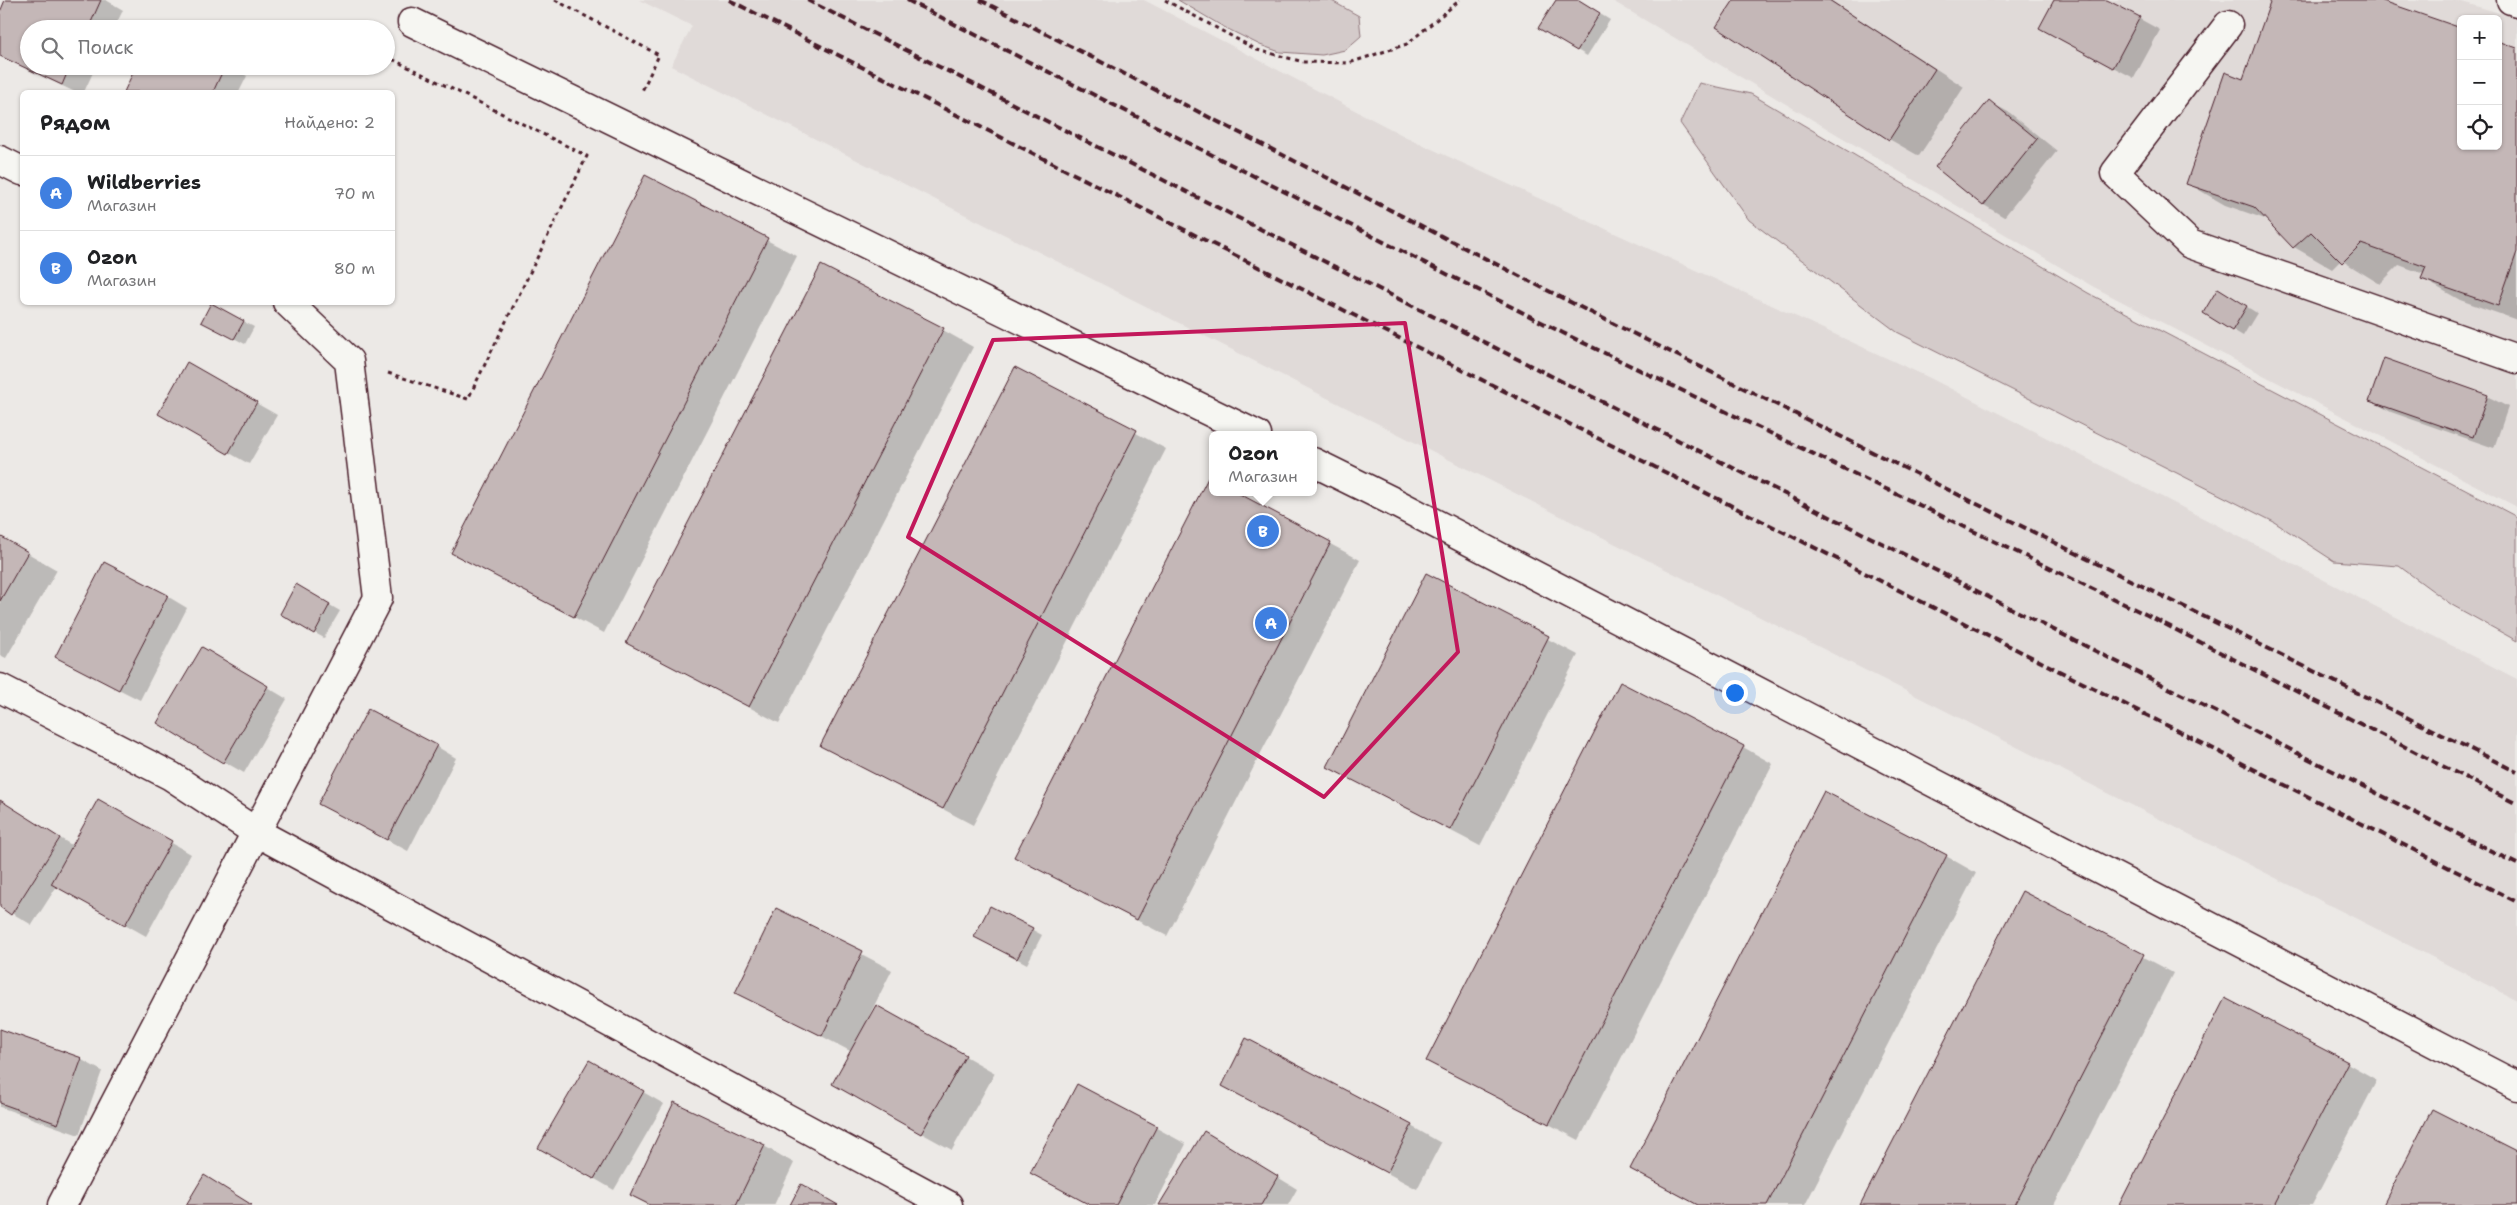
<!DOCTYPE html>
<html lang="ru">
<head>
<meta charset="utf-8">
<style>
  :root { --surface:#fff; --page:#f6f6f6; --text:#202124; --muted:#757577; --line:#e0e0e0; --accent:#c8321e }
  body { margin:0; font-family:"Shantell Sans",sans-serif; background:var(--page); color:var(--text) }
  .controls { position:absolute; right:15px; top:15px; display:grid; overflow:hidden; border-radius:8px; box-shadow:0 1px 4px #0004 }
  .controls button { width:45px; height:45px; display:grid; place-items:center; padding:0; border:0; border-bottom:1px solid var(--line); background:var(--surface); color:var(--text); font:25px sans-serif }
  .you { position:absolute; left:1734px; top:692px; width:18px; height:18px; margin:-12px; border:4px solid #fff; border-radius:50%; background:#1a73e8; box-shadow:0 0 0 8px #1a73e833 }
  .badge { display:grid; place-items:center; width:32px; height:32px; border-radius:50%; background:var(--accent); color:#fff; font-size:16px; font-weight:700 }
  .pin { position:absolute; translate:-50% -50%; border:2px solid #fff; box-shadow:0 1px 5px #0006 }
  .popup { position:absolute; left:1209px; top:431px; width:108px; height:65px; box-sizing:border-box; display:grid; place-content:center; border-radius:8px; background:var(--surface); filter:drop-shadow(0 1px 4px #0005); font-size:16px; white-space:nowrap; color:var(--muted) }
  .popup b { font-size:19px; color:var(--text) }
  .popup::after { content:''; position:absolute; left:50%; top:100%; margin-left:-10px; border:10px solid transparent; border-top-color:var(--surface) }
  .list { margin:0; padding:0; list-style:none }
  h2 { display:flex; justify-content:space-between; align-items:center; height:65px; margin:0; padding:0 20px; font-size:21px }
  h2 small { font-size:16px; font-weight:400; color:var(--muted) }
  .list li { display:grid; grid-template-columns:32px 1fr auto; gap:15px; align-items:center; box-sizing:border-box; height:75px; padding:0 20px; border-top:1px solid var(--line) }
  .list b { display:block; font-size:19px; white-space:nowrap }
  .list p { margin:0; font-size:16px; white-space:nowrap; color:var(--muted) }
  .list em { font-size:16px; font-style:normal; color:var(--muted) }
  .icon { flex:none; width:28px; height:28px; fill:none; stroke:currentColor; stroke-width:2; stroke-linecap:round; stroke-linejoin:round }
  .map { position:relative; flex:none; width:2517px; height:1205px; overflow:hidden }
  .search { position:absolute; background:var(--surface); box-shadow:0 1px 4px #0004; left:20px; top:20px; width:375px; height:55px; display:flex; align-items:center; gap:12px; box-sizing:border-box; padding:0 18px; border-radius:28px; color:var(--muted); font-size:19px }
  .panel { position:absolute; background:var(--surface); box-shadow:0 1px 4px #0004; left:20px; top:90px; width:375px; height:215px; border-radius:8px }
  .map>svg:first-child { display:block }
  .built { fill:#e0dad8; fill-rule:evenodd }
  .green { fill:#d4cbca; stroke:#8f757a }
  .shadow { fill:#0003 }
  .building { fill:#c4b7b7; stroke:#4a1f2b }
  .lines { fill:none; stroke-linecap:round; stroke-linejoin:round }
  .minor-casing { stroke:#4a1f2b; stroke-width:31 }
  .path { stroke:#4a1f2b; stroke-width:3; stroke-dasharray:4 4; stroke-linecap:butt }
  .minor { stroke:#f6f6f2; stroke-width:28 }
  .rail { stroke:#4a1f2b; stroke-width:4; stroke-dasharray:8 4; stroke-linecap:butt }
  .marked { fill:none; stroke:#c2185b; stroke-width:4; stroke-linejoin:round }
</style>
</head>
<body>
<div class="map">
<svg width="2517" height="1205" viewBox="0 0 2517 1205">
  <rect width="100%" height="100%" fill="#ece9e6"/>
  <filter id="ink" filterUnits="userSpaceOnUse"><feTurbulence type="fractalNoise" baseFrequency=".02" numOctaves="2"/><feDisplacementMap in="SourceGraphic" scale="10" xChannelSelector="R" yChannelSelector="G"/><feConvolveMatrix kernelMatrix="1 2 1 2 8 2 1 2 1" color-interpolation-filters="sRGB"/></filter>
  <g filter="url(#ink)">
    <g class="built">
      <polygon points="639,0 1144,0 1410,139 1930,378 2517,679 2517,1000 671,66 692,26"/>
      <path d="M1611 0H2455L2517 18V507L2092 286ZM2461 19H2498V146H2461Z"/>
    </g>
    <g class="green">
      <polygon points="1178,0 1330,0 1359,16 1361,36 1345,50 1322,55 1280,52 1260,45 1222,26"/>
      <polygon points="1699,83 1751,94 2088,293 2517,517 2517,641 2452,605 2399,566 2334,561 2274,522 1897,332 1749,220 1680,123"/>
    </g>
    <g class="shadow">
      <polygon points="7,0 106,0 123,10 114,29 29,29 29,66 96,66 84,92 75,92 0,56 0,15"/>
      <polygon points="1557,0 1577,0 1610,20 1587,56 1577,50"/>
      <polygon points="1735,0 1830,0 1964,87 1919,156 1889,139"/>
      <polygon points="2055,0 2105,0 2160,30 2134,78 2061,40"/>
      <polygon points="2272,0 2376,0 2461,146 2498,146 2517,49 2517,320 2460,300 2423,279 2424,274 2399,265 2380,284 2341,260 2332,269 2294,247 2268,220 2225,205 2187,183 2244,81"/>
      <polygon points="137,66 230,66 247,76 239,92 125,92"/>
      <polygon points="1990,102 2010,113 2057,151 2004,217 1984,205 1937,167"/>
      <polygon points="646,177 797,256 604,633 453,553"/>
      <polygon points="2229,296 2257,313 2243,336 2233,330"/>
      <polygon points="211,305 254,327 245,344 213,327"/>
      <polygon points="943,330 973,347 779,723 628,643"/>
      <polygon points="187,364 277,415 249,464 159,413"/>
      <polygon points="1016,369 1166,449 973,825 822,745"/>
      <polygon points="2487,396 2508,407 2494,448 2391,412 2370,400"/>
      <polygon points="1213,482 1213,492 1233,492 1360,560 1167,936 1015,857"/>
      <polygon points="0,537 57,570 6,658 0,655"/>
      <polygon points="1427,575 1578,655 1480,846 1328,767"/>
      <polygon points="297,586 340,611 324,638 281,614"/>
      <polygon points="167,596 187,608 140,700 77,668"/>
      <polygon points="203,649 287,699 244,773 223,761"/>
      <polygon points="436,746 456,758 408,851 340,815"/>
      <polygon points="1743,747 1773,764 1579,1140 1427,1060"/>
      <polygon points="0,801 73,846 98,801 191,854 146,936 57,886 32,925 0,906"/>
      <polygon points="1946,856 1976,873 1805,1205 1697,1205 1631,1169"/>
      <polygon points="2022,893 2173,973 2054,1205 1862,1205"/>
      <polygon points="991,907 1042,935 1027,964 986,942"/>
      <polygon points="777,910 892,970 869,1016 965,1056 995,1073 952,1150 863,1101 852,1052 737,992"/>
      <polygon points="0,1030 82,1060 102,1071 79,1135 0,1107"/>
      <polygon points="589,1061 664,1104 614,1190 540,1147"/>
      <polygon points="2347,1063 2377,1080 2312,1205 2120,1205"/>
      <polygon points="1077,1085 1186,1144 1155,1205 1090,1205 1032,1173"/>
      <polygon points="1223,1085 1411,1126 1441,1143 1417,1189"/>
      <polygon points="1225,1145 1297,1189 1288,1205 1161,1205"/>
      <polygon points="764,1146 794,1163 774,1205 649,1205 631,1195"/>
    </g>
    <g class="building">
      <polygon points="5,0 101,0 88,29 29,29 29,66 70,66 62,85 0,56 0,12"/>
      <polygon points="1556,0 1579,0 1600,13 1577,51 1538,28"/>
      <polygon points="1734,0 1829,0 1935,69 1889,140 1716,27"/>
      <polygon points="2054,0 2107,0 2140,17 2113,68 2039,28"/>
      <polygon points="2271,0 2380,0 2461,28 2461,146 2498,146 2498,41 2517,48 2517,252 2498,306 2421,279 2426,267 2361,244 2342,263 2311,232 2293,248 2254,207 2186,184 2225,72 2243,79"/>
      <polygon points="136,66 225,66 213,92 124,92"/>
      <polygon points="1989,100 2037,139 1983,206 1935,167"/>
      <polygon points="645,175 768,238 574,617 451,553"/>
      <polygon points="821,265 944,328 749,707 626,643"/>
      <polygon points="2218,288 2247,306 2232,331 2203,313"/>
      <polygon points="211,303 244,321 234,339 201,322"/>
      <polygon points="2384,358 2488,395 2473,437 2369,401"/>
      <polygon points="187,362 257,402 228,454 158,414"/>
      <polygon points="1015,367 1137,430 943,809 820,746"/>
      <polygon points="1208,478 1213,481 1213,492 1236,492 1331,542 1137,920 1014,857"/>
      <polygon points="0,536 28,552 0,601"/>
      <polygon points="104,562 168,595 119,690 55,657"/>
      <polygon points="1426,573 1549,636 1450,830 1327,767"/>
      <polygon points="296,584 330,604 314,634 280,614"/>
      <polygon points="202,647 268,686 223,763 157,723"/>
      <polygon points="1620,682 1744,746 1549,1124 1426,1061"/>
      <polygon points="368,709 437,745 387,840 318,804"/>
      <polygon points="1824,791 1947,855 1767,1205 1698,1205 1630,1169"/>
      <polygon points="98,799 172,841 125,925 51,884"/>
      <polygon points="0,800 60,838 11,915 0,907"/>
      <polygon points="2022,891 2144,954 2015,1205 1860,1205"/>
      <polygon points="990,906 1033,928 1017,959 974,937"/>
      <polygon points="776,908 863,951 822,1036 735,993"/>
      <polygon points="2225,998 2348,1062 2274,1205 2119,1205"/>
      <polygon points="876,1005 966,1055 921,1134 832,1084"/>
      <polygon points="0,1029 82,1058 58,1124 0,1103"/>
      <polygon points="1246,1038 1412,1125 1387,1173 1222,1086"/>
      <polygon points="589,1060 644,1091 594,1179 538,1148"/>
      <polygon points="1077,1084 1157,1126 1116,1205 1090,1205 1030,1173"/>
      <polygon points="674,1102 765,1145 736,1205 650,1205 630,1195"/>
      <polygon points="2432,1109 2517,1152 2517,1205 2383,1205"/>
      <polygon points="1204,1131 1278,1176 1261,1205 1159,1205"/>
      <polygon points="204,1175 252,1205 186,1205"/>
      <polygon points="801,1184 838,1205 790,1205"/>
    </g>
    <g class="lines">
      <defs>
        <g id="minor">
          <polyline points="2511,0 2517,2"/>
          <polyline points="412,22 1257,435"/>
          <polyline points="2228,25 2115,173 2190,244 2517,359"/>
          <polyline points="0,160 22,171"/>
          <polyline points="1313,462 1390,500 2517,1086"/>
          <polyline points="0,688 171,776 256,832 948,1205"/>
          <polyline points="62,1205 378,598 349,361 287,302"/>
        </g>
      </defs>
      <use href="#minor" class="minor-casing"/>
      <g class="path">
        <polyline points="555,0 659,55 641,93"/>
        <polyline points="1165,0 1257,50 1304,62 1349,63 1407,44 1460,0"/>
        <polyline points="388,373 468,399 587,156 388,57 390,53"/>
      </g>
      <use href="#minor" class="minor"/>
      <g class="rail">
        <polyline points="729,0 2517,902"/>
        <polyline points="807,0 2517,864"/>
        <polyline points="907,0 1563,333 2147,615 2517,804"/>
        <polyline points="980,0 1580,307 2517,772"/>
      </g>
    </g>
  </g>
  <path class="marked" d="M1405 323 1458 652 1324 797 908 537 993 340Z"/>
</svg>
<div class="controls">
<button>+</button>
<button>−</button>
<button><svg class="icon" aria-label="locate" viewBox="0 0 24 24"><circle cx="12" cy="12" r="6"/><path d="M12 2v4M12 18v4M2 12h4M18 12h4"/></svg></button>
</div>
<div class="you"></div>
<div class="pin badge" style="left:1271px;top:623px;background:#3f7fe0">A</div>
<div class="pin badge" style="left:1263px;top:531px;background:#3f7fe0">B</div>
<div class="popup"><b>Ozon</b>Магазин</div>
<div class="search"><svg class="icon" aria-label="search" viewBox="0 0 24 24"><circle cx="10" cy="10" r="6"/><path d="M15 15l6 6"/></svg>Поиск</div>
<section class="panel">
<h2>Рядом<small>Найдено: 2</small></h2>
<ul class="list">
<li><span class="badge" style="background:#3f7fe0">A</span><div><b>Wildberries</b><p>Магазин</p></div><em>70 m</em></li>
<li><span class="badge" style="background:#3f7fe0">B</span><div><b>Ozon</b><p>Магазин</p></div><em>80 m</em></li>
</ul>
</section>
</div>
</body>
</html>
